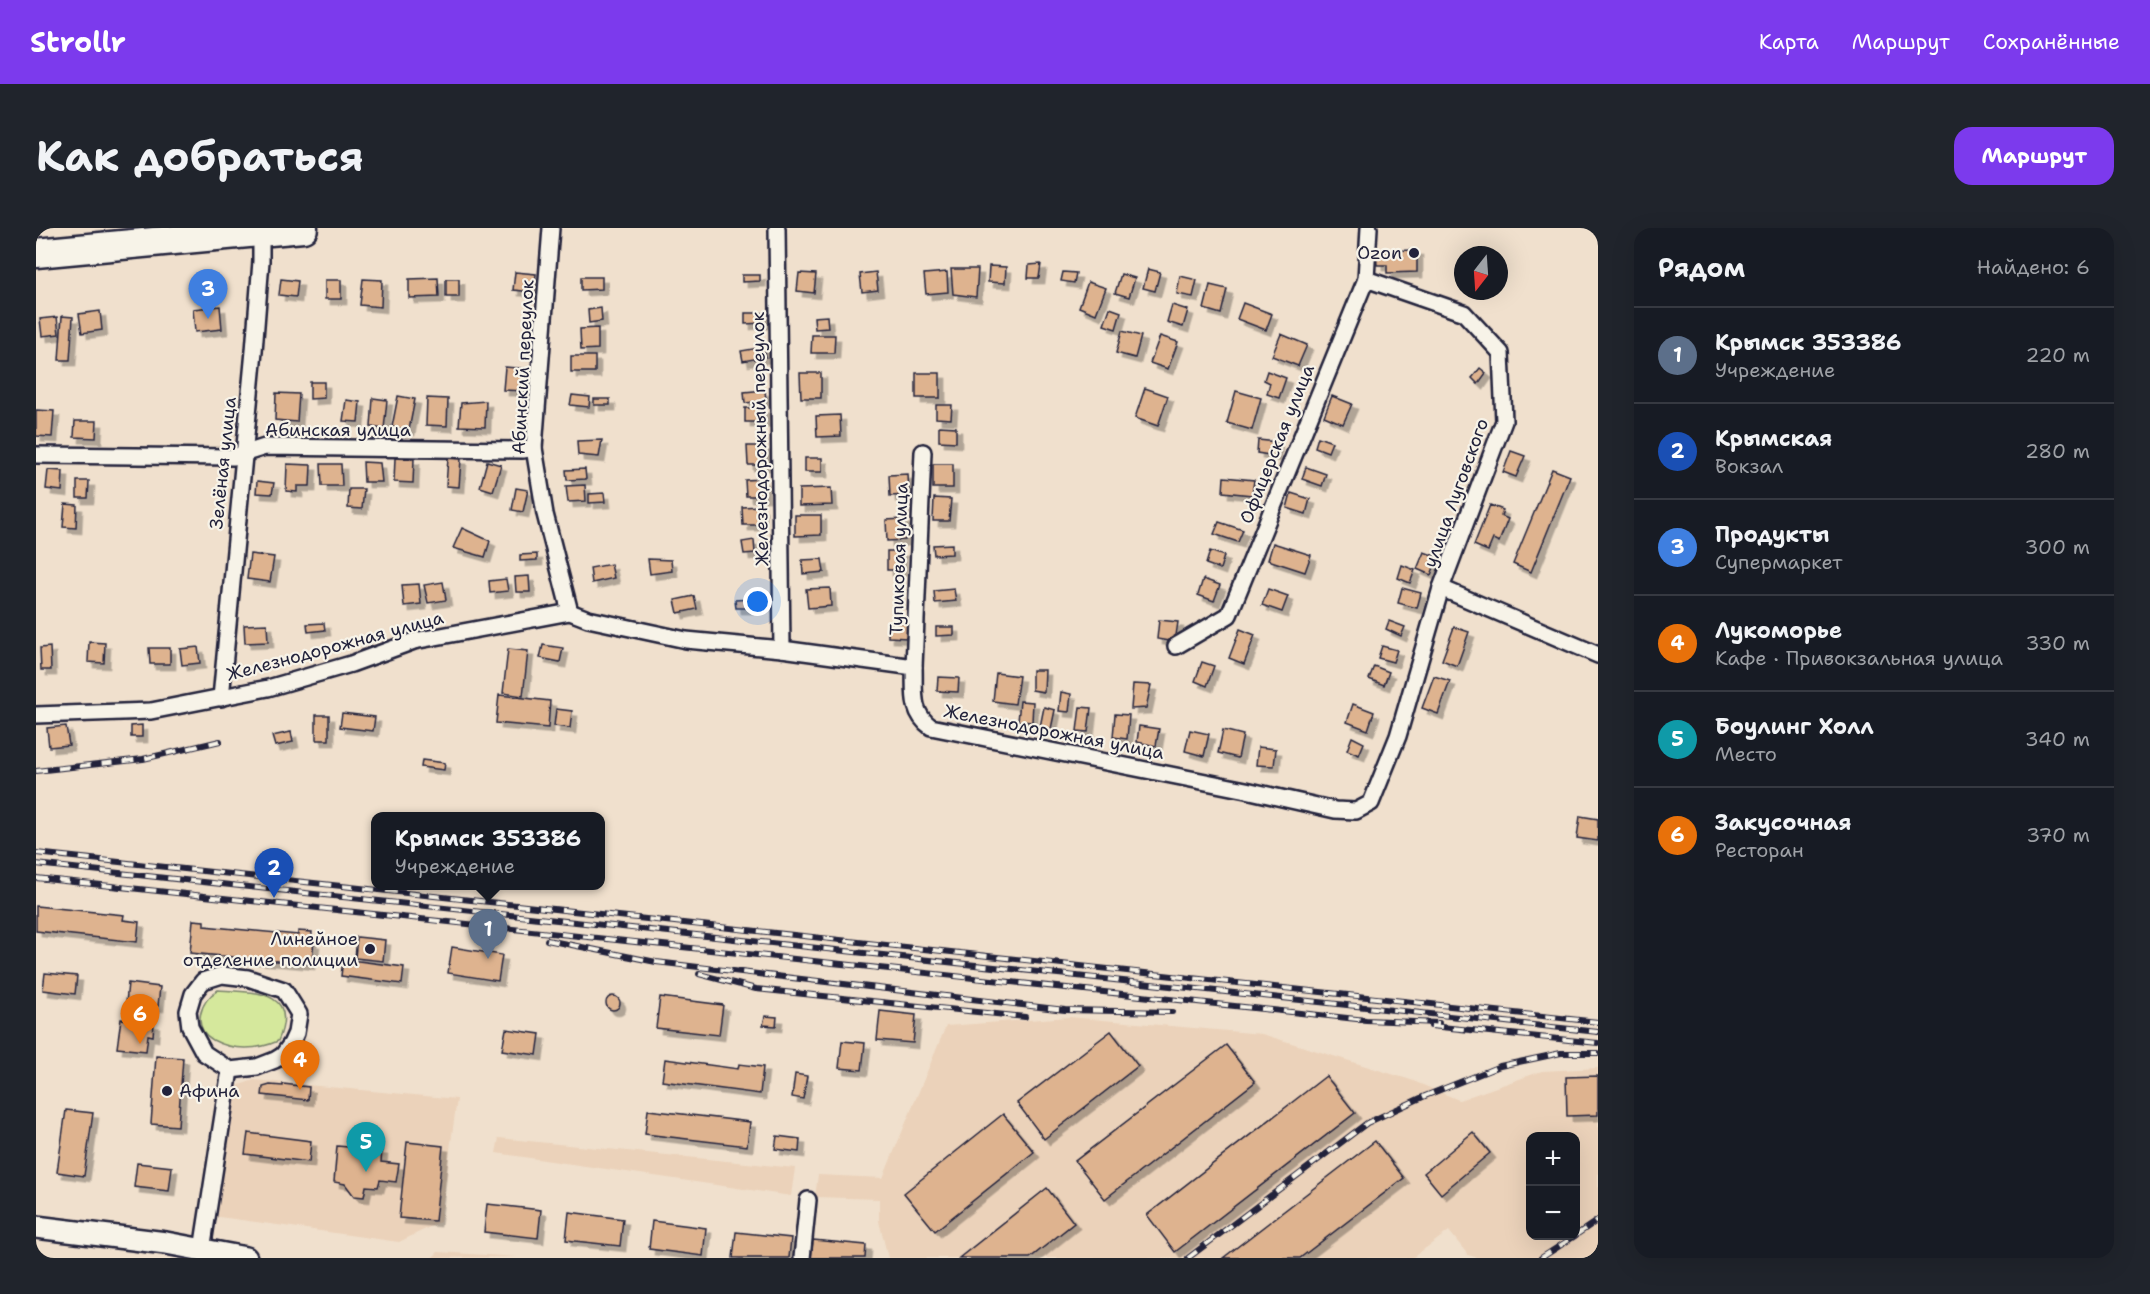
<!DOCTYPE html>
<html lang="ru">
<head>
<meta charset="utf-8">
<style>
  :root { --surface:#171b24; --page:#20242c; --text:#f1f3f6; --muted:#9ea1a6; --line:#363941; --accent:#7c3aed }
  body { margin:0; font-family:"Shantell Sans",sans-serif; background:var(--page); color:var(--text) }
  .controls { position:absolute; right:18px; bottom:18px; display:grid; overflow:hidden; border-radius:12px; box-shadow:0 6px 24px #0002 }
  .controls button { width:54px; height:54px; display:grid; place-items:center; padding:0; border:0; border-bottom:2px solid var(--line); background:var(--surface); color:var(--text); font:30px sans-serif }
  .compass { position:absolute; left:1418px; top:18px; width:54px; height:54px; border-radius:50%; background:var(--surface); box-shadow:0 6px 24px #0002; rotate:197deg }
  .you { position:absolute; left:722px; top:374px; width:21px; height:21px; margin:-15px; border:4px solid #fff; border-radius:50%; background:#1a73e8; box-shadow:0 0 0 9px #1a73e833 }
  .badge { display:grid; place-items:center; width:39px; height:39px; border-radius:50%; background:var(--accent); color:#fff; font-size:20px; font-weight:700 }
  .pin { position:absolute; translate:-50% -50px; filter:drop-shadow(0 2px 3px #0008) }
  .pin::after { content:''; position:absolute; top:32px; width:21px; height:18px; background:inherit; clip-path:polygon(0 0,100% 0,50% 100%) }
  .popup { position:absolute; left:335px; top:584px; width:234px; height:78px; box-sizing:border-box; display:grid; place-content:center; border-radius:12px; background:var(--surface); filter:drop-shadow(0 2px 4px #0005); font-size:20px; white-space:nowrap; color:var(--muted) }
  .popup b { font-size:22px; color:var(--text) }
  .popup::after { content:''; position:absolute; left:50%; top:100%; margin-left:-12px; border:12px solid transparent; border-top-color:var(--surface) }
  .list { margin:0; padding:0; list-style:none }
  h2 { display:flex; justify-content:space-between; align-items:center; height:78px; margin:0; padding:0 24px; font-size:26px }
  h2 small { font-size:20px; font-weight:400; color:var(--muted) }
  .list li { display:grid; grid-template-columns:39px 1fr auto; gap:18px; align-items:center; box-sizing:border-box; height:96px; padding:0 24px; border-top:2px solid var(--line) }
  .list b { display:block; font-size:22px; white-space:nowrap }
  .list p { margin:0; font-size:20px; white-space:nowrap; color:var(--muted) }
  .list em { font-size:20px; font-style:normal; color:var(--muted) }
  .map { position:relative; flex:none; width:1562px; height:1030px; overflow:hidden; border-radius:18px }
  header { display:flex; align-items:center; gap:36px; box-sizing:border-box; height:84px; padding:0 30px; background:var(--accent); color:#fff }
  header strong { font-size:28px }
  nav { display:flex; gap:33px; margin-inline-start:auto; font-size:21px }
  .intro { display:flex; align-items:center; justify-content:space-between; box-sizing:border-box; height:144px; padding:0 36px }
  h1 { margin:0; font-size:42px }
  .button { padding:15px 27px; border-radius:18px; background:var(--accent); color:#fff; font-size:21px; font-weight:700 }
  main { display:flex; gap:36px; padding:0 36px }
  aside { flex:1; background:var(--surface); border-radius:18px; box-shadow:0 6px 24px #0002 }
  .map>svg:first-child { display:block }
  .built { fill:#ebd2ba; fill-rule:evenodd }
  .green { fill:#d5e89c; stroke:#7c856c; stroke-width:1.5 }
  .building { fill:#deb38f; stroke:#22223b; stroke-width:1.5; filter:url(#shadow) }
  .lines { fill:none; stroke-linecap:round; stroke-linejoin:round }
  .street-casing { stroke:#22223b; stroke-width:20 }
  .secondary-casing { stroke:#22223b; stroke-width:26 }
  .highway-casing { stroke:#22223b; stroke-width:33 }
  .street { stroke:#f7f3e8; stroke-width:15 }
  .secondary { stroke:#f7f3e8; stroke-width:21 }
  .highway { stroke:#f7f3e8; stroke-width:28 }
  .rail-casing { stroke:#22223b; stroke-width:6 }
  .rail { stroke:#f7f3e8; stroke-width:4; stroke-dasharray:11; stroke-linecap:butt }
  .poi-dot { fill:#22223b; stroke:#f7f3e8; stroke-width:2 }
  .labels { text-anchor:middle; stroke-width:4.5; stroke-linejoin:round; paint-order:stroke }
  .poi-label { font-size:18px; fill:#22223b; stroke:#f7f3e8; text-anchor:end }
  .street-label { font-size:18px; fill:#22223b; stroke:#f7f3e8 }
</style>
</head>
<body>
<header>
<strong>Strollr</strong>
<nav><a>Карта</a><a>Маршрут</a><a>Сохранённые</a></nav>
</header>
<div class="intro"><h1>Как добраться</h1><a class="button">Маршрут</a></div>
<main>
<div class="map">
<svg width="1562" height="1030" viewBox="0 0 1562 1030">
  <defs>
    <filter id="shadow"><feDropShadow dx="5.5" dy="5.5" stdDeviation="0" flood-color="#0004"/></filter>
  </defs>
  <rect width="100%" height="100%" fill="#f0e0cd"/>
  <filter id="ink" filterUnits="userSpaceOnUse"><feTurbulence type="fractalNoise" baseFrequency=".0167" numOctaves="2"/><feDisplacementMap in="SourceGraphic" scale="12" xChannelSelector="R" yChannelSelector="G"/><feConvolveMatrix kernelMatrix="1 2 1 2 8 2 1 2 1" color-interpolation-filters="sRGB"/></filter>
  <g filter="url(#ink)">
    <g class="built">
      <path d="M1033 789 1226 806 1375 852 1423 872 1506 843 1562 840V1030H1442L1432 1027 1413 1003 1376 1030H852L843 993V971L779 969 782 947 847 950 910 798ZM1494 908H1540V1008H1494Z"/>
      <polygon points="218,852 421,871 404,994 363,1014 176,988 192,861"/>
      <polygon points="463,910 759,940 755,968 460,925"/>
      <polygon points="402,1024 481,1029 396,1030"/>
    </g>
    <path class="green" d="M182 762C218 764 264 762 242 813 222 822 197 823 177 812 155 799 164 773 182 762Z"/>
    <g class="building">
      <polygon points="1381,22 1381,44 1351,45 1351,37 1341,37 1340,23"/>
      <polygon points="1005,36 1003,50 992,50 993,37"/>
      <polygon points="953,38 970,39 969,55 952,54"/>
      <polygon points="915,41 942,41 940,69 917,66"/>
      <polygon points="1112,41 1124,44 1119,63 1107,60"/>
      <polygon points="479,44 500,46 498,64 477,62"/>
      <polygon points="840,44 842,62 826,64 824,46"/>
      <polygon points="911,44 912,64 890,66 888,46"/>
      <polygon points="1027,44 1040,45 1038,55 1025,53"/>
      <polygon points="763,45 780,46 778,65 761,63"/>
      <polygon points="1085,46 1099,50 1093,69 1079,65"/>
      <polygon points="706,47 724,47 724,53 706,54"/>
      <polygon points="1144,48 1161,52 1157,69 1141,66"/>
      <polygon points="545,49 566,49 566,61 545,62"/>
      <polygon points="402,50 403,69 373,70 373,51"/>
      <polygon points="245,51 262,53 260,69 243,67"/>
      <polygon points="327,51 346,52 345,79 324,77"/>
      <rect x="410" y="51" width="13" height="18"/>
      <rect x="289" y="52" width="16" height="19"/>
      <polygon points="1052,54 1070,60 1060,86 1043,79"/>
      <polygon points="1174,57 1191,61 1185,86 1168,81"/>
      <polygon points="1207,75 1236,86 1230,102 1201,91"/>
      <polygon points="1136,77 1152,82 1147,99 1131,94"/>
      <polygon points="184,78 186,101 159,104 157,81"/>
      <polygon points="565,80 566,93 553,95 552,82"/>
      <polygon points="1074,80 1085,84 1080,101 1068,97"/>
      <polygon points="64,83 66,102 46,105 43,86"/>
      <polygon points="709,85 727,85 727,95 709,96"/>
      <polygon points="26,88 37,89 34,132 23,132"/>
      <polygon points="791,88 792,100 779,101 778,89"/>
      <polygon points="21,89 23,106 6,108 4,91"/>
      <polygon points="562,100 562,121 545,122 544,101"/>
      <polygon points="1086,103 1105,108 1099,130 1080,125"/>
      <polygon points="1245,106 1271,117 1262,138 1236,128"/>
      <polygon points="776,107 799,107 798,125 775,125"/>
      <polygon points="1124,108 1142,114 1132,141 1114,135"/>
      <polygon points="728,119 730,129 707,133 705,123"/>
      <rect x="535" y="128" width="24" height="16"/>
      <polygon points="469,139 492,141 491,163 467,162"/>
      <polygon points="1444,140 1450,145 1442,156 1436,150"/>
      <polygon points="1231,143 1250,150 1243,170 1231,166 1234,155 1228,152"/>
      <polygon points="764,145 785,145 785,170 765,170"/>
      <rect x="880" y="145" width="24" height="25"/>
      <polygon points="274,154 288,154 288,170 274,171"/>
      <polygon points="1109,160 1132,168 1122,198 1099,190"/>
      <polygon points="729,162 730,173 709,175 708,164"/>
      <polygon points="1200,163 1225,170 1216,202 1191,195"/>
      <polygon points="240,165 263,166 261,194 239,192"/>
      <polygon points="536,167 554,169 553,179 534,177"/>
      <polygon points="362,168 379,171 373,202 356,199"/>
      <polygon points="1296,168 1316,176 1307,196 1288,188"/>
      <polygon points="337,170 351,172 348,201 335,199"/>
      <polygon points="391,170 412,171 411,198 390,197"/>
      <rect x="558" y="171" width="16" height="6"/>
      <polygon points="310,172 324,174 322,194 307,193"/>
      <polygon points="450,173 449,199 423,198 425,175"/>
      <polygon points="900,177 916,177 915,191 900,190"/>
      <rect x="709" y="180" width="19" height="14"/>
      <polygon points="0,182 18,183 16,209 0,208"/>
      <polygon points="804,187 805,208 781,209 780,188"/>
      <polygon points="39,193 61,193 60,210 38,209"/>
      <polygon points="903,198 920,199 920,214 903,213"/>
      <polygon points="1282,209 1296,214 1292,224 1279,219"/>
      <polygon points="566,212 563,229 542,227 541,213"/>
      <polygon points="1222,212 1241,214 1239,228 1221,225"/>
      <polygon points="711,218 729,218 730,237 712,237"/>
      <polygon points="1475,223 1489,228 1480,249 1467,244"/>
      <polygon points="359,230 378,231 377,255 358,254"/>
      <polygon points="412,230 425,231 423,259 410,258"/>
      <rect x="769" y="230" width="17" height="14"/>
      <polygon points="451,233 465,237 457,263 444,259"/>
      <polygon points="327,234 344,235 346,254 328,254"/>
      <polygon points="251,236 275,237 274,258 261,258 261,264 250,263"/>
      <polygon points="285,236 305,236 306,258 286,258"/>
      <rect x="897" y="236" width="20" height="24"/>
      <polygon points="1270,239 1290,246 1286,258 1266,251"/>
      <polygon points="549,241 550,251 531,252 530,242"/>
      <polygon points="1516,241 1534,248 1495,344 1477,336"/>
      <polygon points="12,242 27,243 26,263 10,261"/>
      <polygon points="872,246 873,267 854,268 853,247"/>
      <polygon points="1188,249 1218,252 1216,267 1187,264"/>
      <polygon points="727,251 728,268 710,268 709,252"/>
      <polygon points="41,253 53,253 52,270 41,270"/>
      <polygon points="221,253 238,255 236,266 220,265"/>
      <polygon points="549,257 550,273 532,274 530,258"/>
      <polygon points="480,260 492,262 487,284 476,282"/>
      <polygon points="795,260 796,277 763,278 763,261"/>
      <polygon points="313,261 328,261 326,281 312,280"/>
      <polygon points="568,265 569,274 553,275 553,266"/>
      <polygon points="1255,265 1274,271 1270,286 1251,280"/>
      <polygon points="898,270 915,271 913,293 897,293"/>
      <polygon points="29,276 41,277 40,300 27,299"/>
      <polygon points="1454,277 1467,282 1465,288 1472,291 1463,314 1457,311 1452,323 1438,317"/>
      <polygon points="725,278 725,297 707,297 706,279"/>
      <polygon points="759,287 785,287 785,307 759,308"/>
      <polygon points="868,291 869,312 851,313 850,292"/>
      <polygon points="1183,294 1207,302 1202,314 1178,306"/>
      <polygon points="426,300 454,313 449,329 417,320"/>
      <polygon points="718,312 719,325 708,326 706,314"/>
      <polygon points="1237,315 1275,327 1269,344 1232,332"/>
      <polygon points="916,316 916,326 898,327 897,317"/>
      <rect x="851" y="323" width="14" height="19"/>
      <polygon points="1174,323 1188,328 1184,341 1170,336"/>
      <polygon points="1388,324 1402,329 1395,347 1381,341"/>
      <polygon points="214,326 238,329 234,354 211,351"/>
      <polygon points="501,326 501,332 484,333 484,327"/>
      <polygon points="612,331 635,332 636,343 614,346"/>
      <polygon points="786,331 788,344 767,346 766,332"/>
      <polygon points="575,336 578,350 556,355 554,340"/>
      <polygon points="1366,337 1379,342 1374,355 1362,350"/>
      <polygon points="493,348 494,364 480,364 479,349"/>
      <polygon points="470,351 472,363 454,365 453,353"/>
      <polygon points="1167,351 1184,357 1178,373 1162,367"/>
      <polygon points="407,354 410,372 392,375 388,357"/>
      <polygon points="383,356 385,376 368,378 366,357"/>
      <polygon points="794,360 795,378 772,380 770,361"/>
      <polygon points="1366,360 1385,365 1381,380 1362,375"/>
      <polygon points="918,361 920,373 899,375 898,363"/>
      <polygon points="1232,361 1252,368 1246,384 1226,377"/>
      <polygon points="658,368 661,381 642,385 639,372"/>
      <polygon points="716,371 716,380 700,380 699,372"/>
      <polygon points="1123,392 1142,394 1139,414 1121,411"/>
      <polygon points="1353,393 1369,399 1365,408 1350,401"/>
      <polygon points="852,394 872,395 871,410 852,409"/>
      <polygon points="288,395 289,402 272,404 271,396"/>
      <polygon points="231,396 232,414 209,415 208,397"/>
      <polygon points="900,399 918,399 918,407 900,408"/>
      <polygon points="1418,399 1433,404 1421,438 1406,432"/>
      <polygon points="1204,401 1219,407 1208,436 1193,430"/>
      <polygon points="53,414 69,415 68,435 52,434"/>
      <polygon points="507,417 527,420 524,434 504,430"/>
      <polygon points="1346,418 1361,422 1357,434 1342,430"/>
      <polygon points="14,419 15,442 5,442 4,420"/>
      <polygon points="162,419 164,435 146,437 144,421"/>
      <polygon points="113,420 134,420 134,436 114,436"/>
      <polygon points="472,421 492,423 487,468 467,465"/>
      <polygon points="1166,434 1178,438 1171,458 1159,453"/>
      <polygon points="1338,438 1353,444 1348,457 1333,451"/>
      <polygon points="996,442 1009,442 1008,464 996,462"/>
      <polygon points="960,445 983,448 979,476 957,473"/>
      <polygon points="1398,448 1414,453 1402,486 1386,480"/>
      <polygon points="902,449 923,450 922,464 901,463"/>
      <polygon points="1097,456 1115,457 1110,480 1095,481"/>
      <polygon points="1025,464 1035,466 1033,484 1023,483"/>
      <polygon points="463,467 514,473 512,500 460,495"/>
      <polygon points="984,473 997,474 996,494 982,493"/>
      <polygon points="1317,476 1338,484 1332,502 1311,494"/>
      <polygon points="1008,479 1019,482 1015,501 1004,499"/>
      <polygon points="1044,479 1055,480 1052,504 1041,503"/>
      <polygon points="520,481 536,483 534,500 518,498"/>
      <polygon points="306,485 339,489 337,503 304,499"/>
      <polygon points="1079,486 1093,487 1091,511 1077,509"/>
      <rect x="280" y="487" width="13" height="25"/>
      <polygon points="106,497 106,509 95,509 95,498"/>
      <polygon points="30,498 33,517 13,519 11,500"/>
      <polygon points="1103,498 1123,501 1120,518 1101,514"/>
      <polygon points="1154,502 1173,506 1168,528 1149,523"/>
      <polygon points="1187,502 1207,507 1202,530 1182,525"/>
      <polygon points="255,504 257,514 239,518 236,508"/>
      <polygon points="1316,509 1328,515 1323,527 1311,522"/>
      <polygon points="1222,519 1240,521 1238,538 1220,537"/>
      <polygon points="386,532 409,535 408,542 385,539"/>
      <polygon points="1544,588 1562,591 1562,613 1541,610"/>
      <polygon points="0,678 88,687 87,692 103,694 101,714 0,703"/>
      <polygon points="157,692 168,693 168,698 262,707 262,703 276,704 275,714 278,714 276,730 273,729 273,736 154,725"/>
      <polygon points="321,709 349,712 347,733 319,730"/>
      <polygon points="416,719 466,727 462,753 412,745"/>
      <polygon points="307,731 368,739 366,756 305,748"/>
      <polygon points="9,745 41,748 39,766 7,762"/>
      <polygon points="92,755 124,759 122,778 90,775"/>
      <circle cx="577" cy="775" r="7"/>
      <polygon points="624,769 687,777 683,807 620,800"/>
      <polygon points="844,783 880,787 877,815 841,812"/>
      <polygon points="729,788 741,789 740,798 727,797"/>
      <polygon points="85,791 118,795 117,808 112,807 110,823 81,820"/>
      <polygon points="470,801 504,806 501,827 466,822"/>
      <polygon points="1075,803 1102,838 1008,911 981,875"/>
      <polygon points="806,813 829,815 826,842 803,840"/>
      <polygon points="1190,817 1219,854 1069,971 1039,933"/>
      <polygon points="120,828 147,830 142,898 115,896"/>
      <polygon points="629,831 702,841 703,836 727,839 724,866 626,853"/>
      <polygon points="759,846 771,848 767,871 756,869"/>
      <polygon points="1290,848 1319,885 1139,1024 1111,987"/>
      <polygon points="1562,848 1562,887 1531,888 1530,849"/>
      <polygon points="247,856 273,859 272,872 226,867 227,859 234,857 247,858"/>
      <polygon points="30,882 57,885 48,948 21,944"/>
      <polygon points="612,882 714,894 711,918 609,906"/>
      <polygon points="967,886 998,924 899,1003 868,965"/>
      <polygon points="1437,904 1454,925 1405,966 1388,945"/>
      <polygon points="212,905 275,913 273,934 209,926"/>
      <polygon points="741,908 764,911 763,924 739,921"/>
      <polygon points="1339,913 1368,950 1264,1030 1187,1030"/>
      <polygon points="371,914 407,918 399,993 363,990"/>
      <polygon points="301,918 346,922 345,934 363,936 360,954 344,952 342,959 330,958 328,969 318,968 309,956 298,954"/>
      <polygon points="101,935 136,939 133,963 98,959"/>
      <polygon points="1011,960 1038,995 994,1030 923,1030"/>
      <polygon points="451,976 505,982 502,1010 448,1004"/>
      <polygon points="533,984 587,991 584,1018 530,1012"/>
      <polygon points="616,993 670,1000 667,1028 613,1021"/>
      <polygon points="700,1004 755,1010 753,1030 697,1030"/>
      <polygon points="777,1012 830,1017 829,1030 775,1030"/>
    </g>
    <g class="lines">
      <defs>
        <g id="street">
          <polyline points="515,0 498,220 509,286 534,384"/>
          <polyline points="741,0 746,421"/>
          <polyline points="1330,51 1428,85 1465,125 1468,193 1405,360 1562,427"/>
          <polyline points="0,227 197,229 229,219 487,222 498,220"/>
          <polyline points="1140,418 1193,387 1330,51 1333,0"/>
          <polyline points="878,439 887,224"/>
          <polyline points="185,470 218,123 225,33 225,4"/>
          <path d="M0 487 115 483 232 460 315 436 378 413 534 384 552 391 650 412 746 421 878 439C879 463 874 484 895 499L1210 562 1299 582 1320 583 1335 575 1362 508 1405 360"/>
          <polygon points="186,747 212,750 248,762 263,786 260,805 255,816 247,827 239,832 221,839 194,842 168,825 154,799 152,783 157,766 167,753"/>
          <polyline points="166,1022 194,842"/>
          <polyline points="766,1030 772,972"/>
        </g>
        <polyline id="secondary" points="0,999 130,1015 210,1030"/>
        <polyline id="highway" points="0,25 267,0"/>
      </defs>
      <use href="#street" class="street-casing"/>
      <use href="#secondary" class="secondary-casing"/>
      <use href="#highway" class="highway-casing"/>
      <use href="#street" class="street"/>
      <use href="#secondary" class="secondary"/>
      <use href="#highway" class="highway"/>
      <defs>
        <g id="rail">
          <polyline points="0,543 107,531 184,513"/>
          <polyline points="0,625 1562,794"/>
          <polyline points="0,636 1562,804"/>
          <polyline points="0,650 1330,792 1403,795"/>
          <polyline points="511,712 620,734 1029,782 1136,784"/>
          <polyline points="663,746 720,761 989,789"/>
          <polyline points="1395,798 1562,815"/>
          <polyline points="1540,1007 1562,992"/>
          <polyline points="1152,1030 1331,895 1389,868 1464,838 1525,825 1562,825"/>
          <polyline points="1505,1030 1539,1008"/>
        </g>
      </defs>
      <use href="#rail" class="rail-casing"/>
      <use href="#rail" class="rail"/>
    </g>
  </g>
  <g class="poi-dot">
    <circle cx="1378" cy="25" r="6"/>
    <circle cx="334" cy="721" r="6"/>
    <circle cx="131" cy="863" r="6"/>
  </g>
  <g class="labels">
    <g class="poi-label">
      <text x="1366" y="31">Ozon</text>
      <text x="322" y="717">Линейное<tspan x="322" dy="21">отделение полиции</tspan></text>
      <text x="143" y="869" text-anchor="start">Афина</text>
    </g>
    <g class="street-label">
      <text transform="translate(487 139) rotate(-87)" y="6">Абинский переулок</text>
      <text x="302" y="208">Абинская улица</text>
      <text transform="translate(724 211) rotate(-91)" y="6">Железнодорожный переулок</text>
      <text transform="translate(1241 216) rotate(-68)" y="6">Офицерская улица</text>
      <text transform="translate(187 235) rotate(-84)" y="6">Зелёная улица</text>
      <text transform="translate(1420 265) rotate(-70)" y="6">улица Луговского</text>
      <text transform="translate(863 331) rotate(-88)" y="6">Тупиковая улица</text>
      <text transform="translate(299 418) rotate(-15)" y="6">Железнодорожная улица</text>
      <text transform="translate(1018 504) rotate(11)" y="6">Железнодорожная улица</text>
    </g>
  </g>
</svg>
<div class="controls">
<button>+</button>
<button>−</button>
</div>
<svg class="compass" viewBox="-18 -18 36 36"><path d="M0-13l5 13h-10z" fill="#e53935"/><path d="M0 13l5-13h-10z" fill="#9ea1a6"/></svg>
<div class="you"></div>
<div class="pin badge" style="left:452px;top:731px;background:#5c6f8a">1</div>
<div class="popup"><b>Крымск 353386</b>Учреждение</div>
<div class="pin badge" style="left:238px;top:670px;background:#1a4fb4">2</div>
<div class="pin badge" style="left:172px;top:91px;background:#3f7fe0">3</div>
<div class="pin badge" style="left:264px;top:862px;background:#e8710a">4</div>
<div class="pin badge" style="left:330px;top:944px;background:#0f9aa8">5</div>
<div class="pin badge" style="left:104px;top:816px;background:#e8710a">6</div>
</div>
<aside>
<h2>Рядом<small>Найдено: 6</small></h2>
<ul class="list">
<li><span class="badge" style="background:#5c6f8a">1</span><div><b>Крымск 353386</b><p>Учреждение</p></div><em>220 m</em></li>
<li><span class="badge" style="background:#1a4fb4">2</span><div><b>Крымская</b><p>Вокзал</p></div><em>280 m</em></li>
<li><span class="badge" style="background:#3f7fe0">3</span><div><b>Продукты</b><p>Супермаркет</p></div><em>300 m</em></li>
<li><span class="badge" style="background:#e8710a">4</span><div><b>Лукоморье</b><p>Кафе · Привокзальная улица</p></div><em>330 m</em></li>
<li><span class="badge" style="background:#0f9aa8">5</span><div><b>Боулинг Холл</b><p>Место</p></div><em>340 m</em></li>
<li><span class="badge" style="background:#e8710a">6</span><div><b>Закусочная</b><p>Ресторан</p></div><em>370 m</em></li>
</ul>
</aside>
</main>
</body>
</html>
